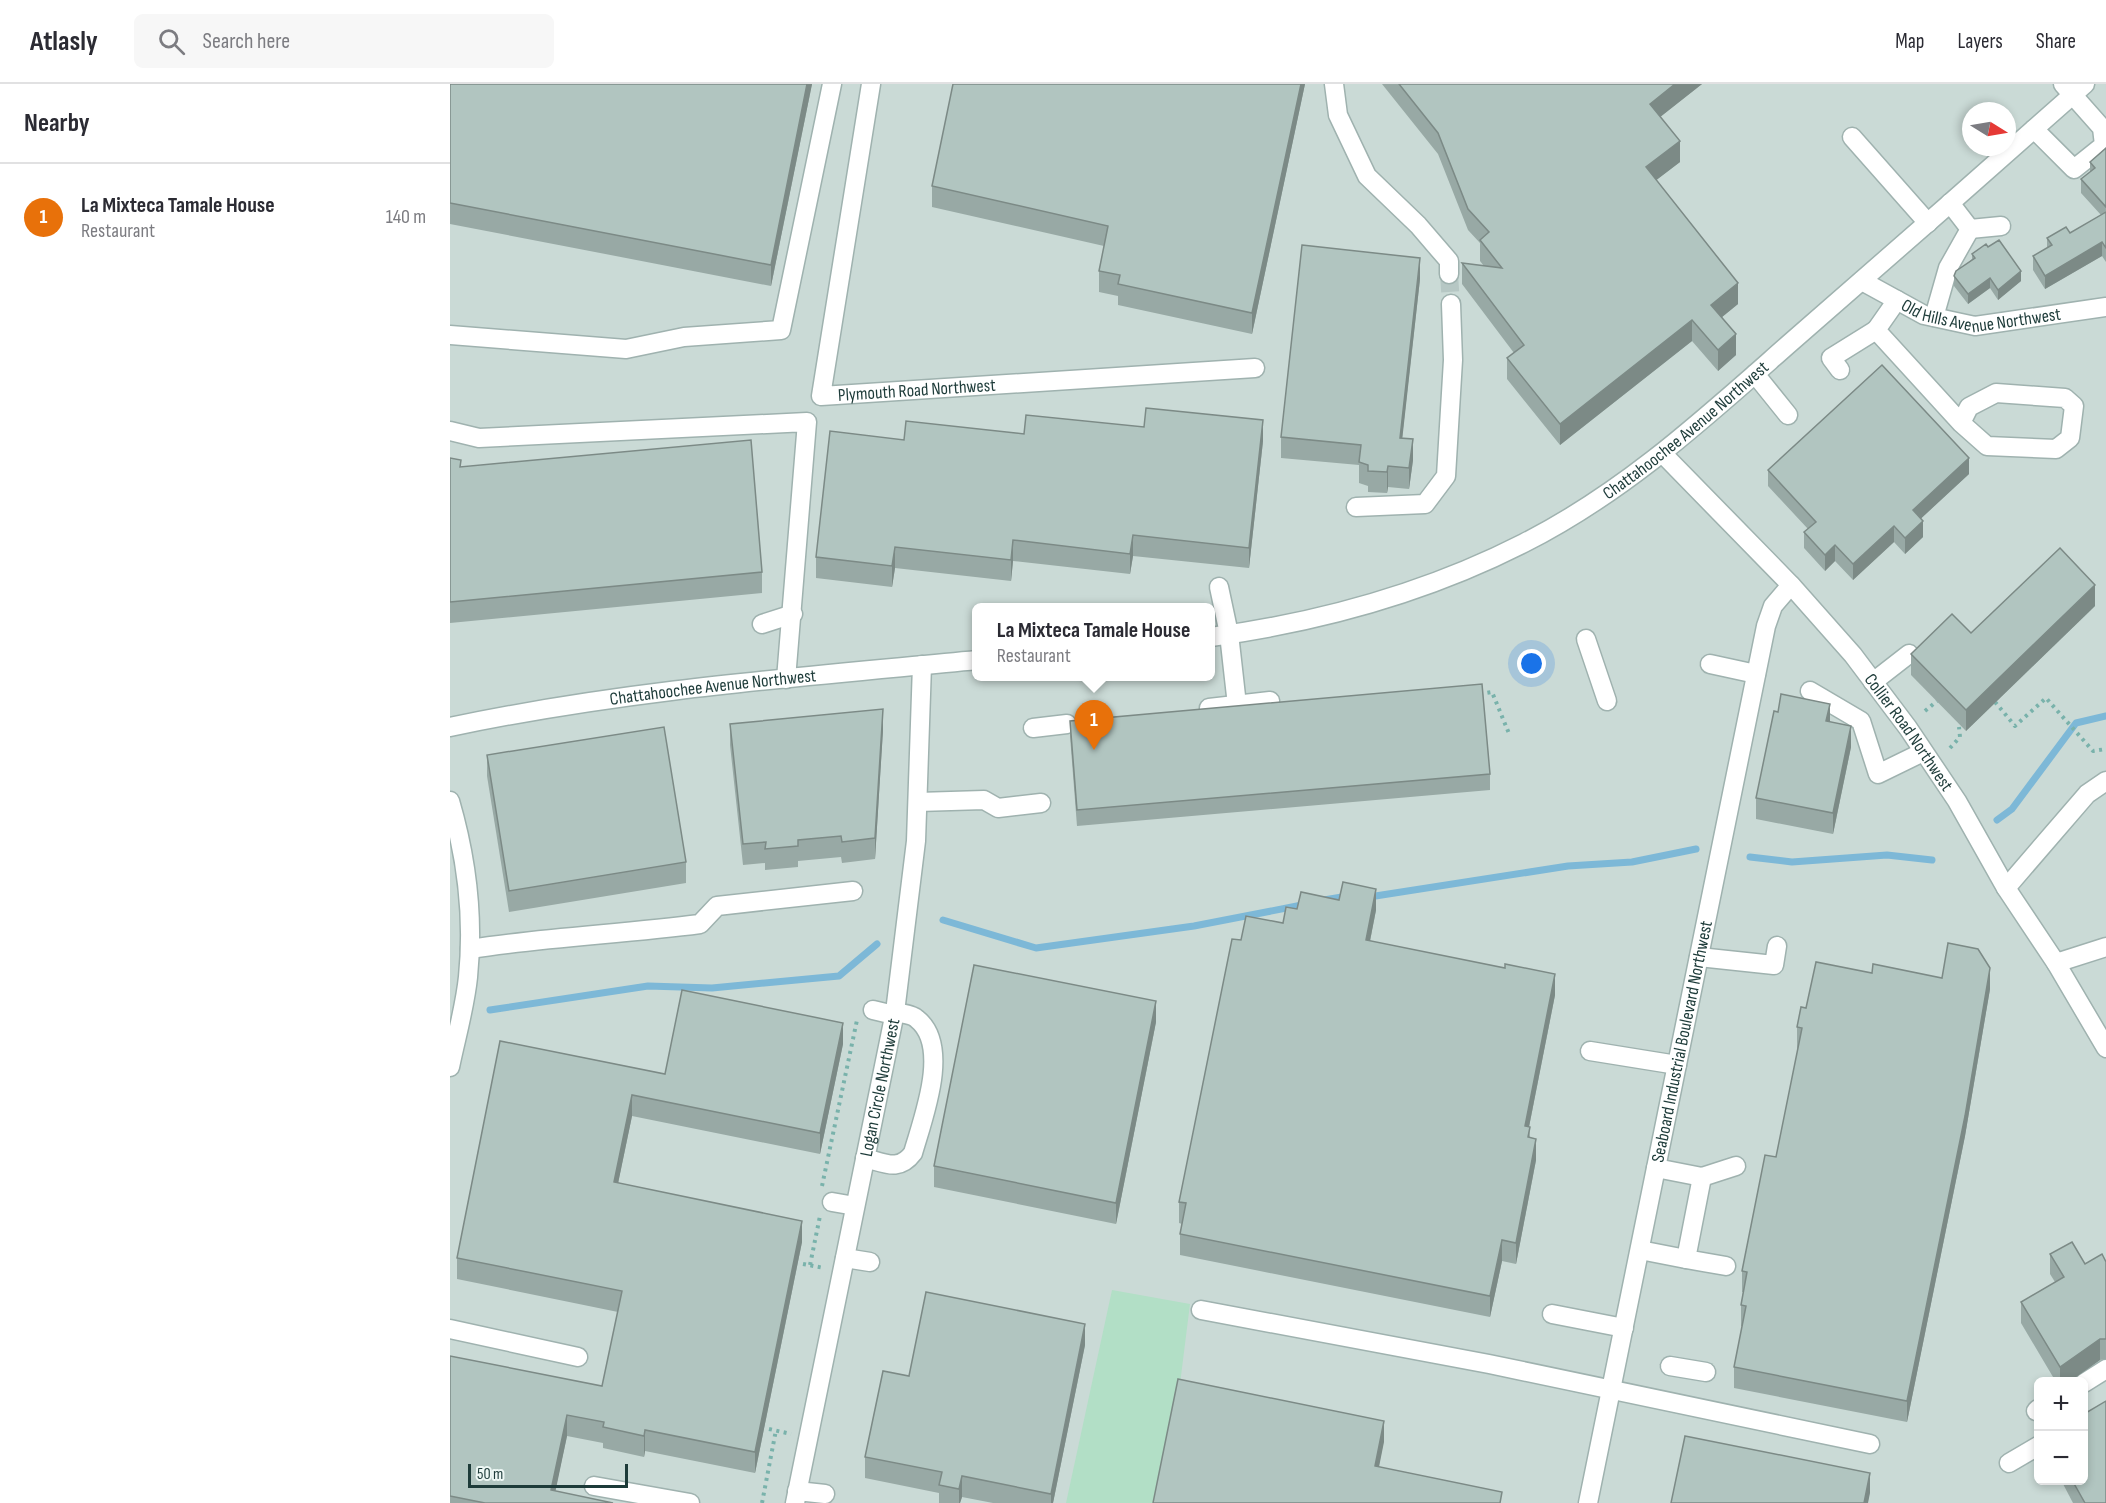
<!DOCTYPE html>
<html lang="en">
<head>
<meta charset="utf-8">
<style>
  :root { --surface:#fff; --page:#f7f7f7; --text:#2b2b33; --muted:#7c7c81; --line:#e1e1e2; --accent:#0b8043 }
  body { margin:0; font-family:"Sofia Sans Condensed",sans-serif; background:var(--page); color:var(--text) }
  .controls { position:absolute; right:18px; bottom:18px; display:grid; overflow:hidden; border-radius:9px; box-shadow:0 3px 9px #0003 }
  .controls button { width:54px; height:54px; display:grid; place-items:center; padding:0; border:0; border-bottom:2px solid var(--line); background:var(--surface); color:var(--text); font:30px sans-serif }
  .compass { position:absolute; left:1512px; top:18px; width:54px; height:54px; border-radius:50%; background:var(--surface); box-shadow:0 3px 9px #0003; rotate:101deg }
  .scale { position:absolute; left:18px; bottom:15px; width:160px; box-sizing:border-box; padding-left:6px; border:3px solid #1d3b39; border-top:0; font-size:16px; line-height:21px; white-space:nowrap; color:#1d3b39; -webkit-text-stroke:4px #edf7f4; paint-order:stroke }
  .you { position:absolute; left:1082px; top:580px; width:21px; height:21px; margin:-15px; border:4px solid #fff; border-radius:50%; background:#1a73e8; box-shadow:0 0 0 9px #1a73e833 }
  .badge { display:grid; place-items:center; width:39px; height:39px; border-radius:50%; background:var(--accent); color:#fff; font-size:20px; font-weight:700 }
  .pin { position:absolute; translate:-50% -50px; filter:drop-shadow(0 2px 3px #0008) }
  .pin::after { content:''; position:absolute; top:32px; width:21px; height:18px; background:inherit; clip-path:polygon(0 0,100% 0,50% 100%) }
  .popup { position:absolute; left:522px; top:519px; width:243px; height:78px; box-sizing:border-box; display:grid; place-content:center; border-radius:9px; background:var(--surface); filter:drop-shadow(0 2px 4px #0005); font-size:20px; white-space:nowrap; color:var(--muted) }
  .popup b { font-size:22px; color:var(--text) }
  .popup::after { content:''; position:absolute; left:50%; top:100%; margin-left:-12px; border:12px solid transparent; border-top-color:var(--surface) }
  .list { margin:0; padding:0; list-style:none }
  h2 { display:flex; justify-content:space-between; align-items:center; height:78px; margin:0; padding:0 24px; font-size:26px }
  h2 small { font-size:20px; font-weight:400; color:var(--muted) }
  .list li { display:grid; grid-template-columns:39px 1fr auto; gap:18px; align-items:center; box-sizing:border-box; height:108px; padding:0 24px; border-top:2px solid var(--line) }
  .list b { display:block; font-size:22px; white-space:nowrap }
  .list p { margin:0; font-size:20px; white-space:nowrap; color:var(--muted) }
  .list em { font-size:20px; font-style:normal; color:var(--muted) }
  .icon { flex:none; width:33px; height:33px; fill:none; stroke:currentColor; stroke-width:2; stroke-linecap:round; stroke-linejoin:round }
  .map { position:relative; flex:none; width:1656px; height:1419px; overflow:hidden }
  header { display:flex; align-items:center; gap:36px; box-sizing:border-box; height:84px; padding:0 30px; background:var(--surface); border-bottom:2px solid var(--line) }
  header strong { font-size:28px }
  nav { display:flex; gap:33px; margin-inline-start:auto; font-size:21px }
  .search { width:420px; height:54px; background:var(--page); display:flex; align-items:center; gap:15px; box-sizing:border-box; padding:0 21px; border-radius:9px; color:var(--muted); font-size:22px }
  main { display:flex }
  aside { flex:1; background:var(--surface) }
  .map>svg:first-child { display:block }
  .built { fill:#cadad6; fill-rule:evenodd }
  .green { fill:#b2dfc6 }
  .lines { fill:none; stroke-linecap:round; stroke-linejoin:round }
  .stream { stroke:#7db8d7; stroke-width:7 }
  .minor-tunnel { stroke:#b6c7c4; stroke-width:18; stroke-dasharray:18 9; stroke-linecap:butt }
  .minor-casing { stroke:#9fb2af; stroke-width:21 }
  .path { stroke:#79b2ab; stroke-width:4; stroke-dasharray:3 4.5; stroke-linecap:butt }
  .minor { stroke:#fff; stroke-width:18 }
  .wall { fill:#98a9a5 }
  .shaded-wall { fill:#7c8a86 }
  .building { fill:#b1c5c0; stroke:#7c8a86; stroke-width:1.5 }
  .labels { text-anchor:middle; stroke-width:6; stroke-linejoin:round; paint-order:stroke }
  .street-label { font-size:18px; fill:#1d3b39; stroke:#edf7f4 }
</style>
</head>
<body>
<header>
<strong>Atlasly</strong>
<div class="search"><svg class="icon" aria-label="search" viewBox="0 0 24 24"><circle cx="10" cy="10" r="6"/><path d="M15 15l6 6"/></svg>Search here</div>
<nav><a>Map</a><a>Layers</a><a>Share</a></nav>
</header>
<main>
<aside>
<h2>Nearby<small></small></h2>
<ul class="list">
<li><span class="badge" style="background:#e8710a">1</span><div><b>La Mixteca Tamale House</b><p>Restaurant</p></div><em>140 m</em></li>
</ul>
</aside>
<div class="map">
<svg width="1656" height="1419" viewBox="0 0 1656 1419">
  <rect width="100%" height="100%" fill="#dceae7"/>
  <path class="built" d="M0 0H1656V1419H0ZM1521 27H1557V63H1521ZM527 524H761V592H527ZM1588 1298H1634V1396H1588Z"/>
  <polygon class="green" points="662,1206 740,1220 728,1316 707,1419 616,1419"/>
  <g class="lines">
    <g class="stream">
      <polyline points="1547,736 1562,725 1626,639 1656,632"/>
      <polyline points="1300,773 1342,778 1437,771 1482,776"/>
      <polyline points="919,813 1118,782 1182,778 1246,765"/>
      <polyline points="874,816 898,812"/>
      <polyline points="493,836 586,864 744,842 857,820"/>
      <polyline points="40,926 198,902 262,904 389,892 427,860"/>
    </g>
    <polyline class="minor-tunnel" points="999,190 1001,220"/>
    <defs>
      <g id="minor">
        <path id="s1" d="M421 0 371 312 805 284"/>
        <polyline points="884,0 888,31 917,92 968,141 999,177 999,190"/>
        <polyline points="1584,45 1624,85 1654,61 1652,44 1613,0"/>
        <polyline points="1402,53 1478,139"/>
        <polyline points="1520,145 1551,142"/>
        <path id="s2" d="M1412 197 1474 231 1525 242 1656 223"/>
        <polyline points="1447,216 1426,246 1511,339 1537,362 1606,365 1620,354 1624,322 1615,314 1546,309 1519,323 1511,339"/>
        <polyline points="1484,233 1498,184 1520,145 1500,119"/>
        <polyline points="0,251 176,265 234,253 331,246 382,0"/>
        <polyline points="1390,286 1381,274 1426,246"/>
        <polyline points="1305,290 1338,331"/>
        <polyline points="0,347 29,354 357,338 336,595"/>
        <path id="s3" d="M1213 370 1341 501 1403 571 1458 644 1507 717 1556 804 1606 879 1656 964"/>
        <polyline points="906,423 975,420 996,392 1003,276 1001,220"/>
        <polyline points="769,503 779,550 787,621"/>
        <polyline points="312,540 343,530"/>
        <path id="s4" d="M761 553C870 538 976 509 1074 459 1175 408 1256 333 1340 259 1439 173 1537 87 1635 0"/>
        <polyline points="1136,555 1157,617"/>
        <polyline points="1260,580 1306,590"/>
        <polyline points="1423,598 1459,570"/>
        <polyline points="1360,607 1411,637 1428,690 1473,668"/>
        <polyline points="759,624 820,617"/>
        <path id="s5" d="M0 643C174 606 351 593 527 576"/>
        <polyline points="583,644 617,640"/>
        <path d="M0 717C17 775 24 833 18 893 15 923 6 954 0 983"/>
        <polyline points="468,718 534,716 548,724 591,719"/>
        <polyline points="1556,804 1637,710 1656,697"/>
        <path d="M20 865C96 853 174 850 250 840L267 822 403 807"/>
        <polyline points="1249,873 1324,881 1327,862"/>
        <polyline points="1606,879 1656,863"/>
        <polyline points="423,926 444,931"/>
        <polyline points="1140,967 1227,981"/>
        <path d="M415 1074C435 1079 449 1088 463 1069 473 1034 501 962 467 935 462 930 452 930 445 928"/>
        <polyline points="1206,1084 1252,1093 1286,1082"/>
        <polyline points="1252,1093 1236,1175 1276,1182"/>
        <polyline points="382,1118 405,1122"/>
        <polyline points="1190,1166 1236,1175"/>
        <polyline points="395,1174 420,1178"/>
        <polyline points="751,1226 1039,1280 1420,1360"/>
        <polyline points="1102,1230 1174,1244"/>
        <polyline points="0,1245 128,1273"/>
        <polyline points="1220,1282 1256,1288"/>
        <polyline points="1634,1299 1656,1285"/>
        <polyline points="1586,1327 1588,1325"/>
        <polyline points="1559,1379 1588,1362"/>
        <polyline points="144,1402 240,1419"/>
        <polyline points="347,1407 375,1410"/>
        <path id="s6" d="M345 1419 445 928 466 757 472 581"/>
        <path id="s7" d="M1138 1419 1316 542 1323 522 1341 501"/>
      </g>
    </defs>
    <use href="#minor" class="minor-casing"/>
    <g class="path">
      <polyline points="1030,610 1042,608 1060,652"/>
      <polyline points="1545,618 1565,642 1596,614 1643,667 1656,665"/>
      <polyline points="1475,627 1487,617"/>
      <polyline points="1500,664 1510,653 1509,643"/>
      <polyline points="372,1102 407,936"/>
      <polyline points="353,1180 374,1184"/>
      <polyline points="360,1181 370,1132"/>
      <polyline points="319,1345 341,1350"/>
      <polyline points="312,1419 326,1346"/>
    </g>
    <use href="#minor" class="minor"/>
  </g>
  <g class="wall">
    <polygon points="0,0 362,0 321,202 0,140"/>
    <polygon points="855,0 802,250 668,221 668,212 649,208 649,187 654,162 482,123 482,102"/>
    <polygon points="932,0 1252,0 1210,33 1230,78 1206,96 1288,220 1272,233 1286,271 1268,287 1242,257 1110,361 1057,295 1057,274 1064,269 1012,200 1012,179 1034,182 1030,177 1030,159 1018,146 988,70"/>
    <polygon points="1656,64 1656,178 1652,172 1595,205 1583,186 1583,172 1597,164 1597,154 1620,149 1651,131 1631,109 1631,95 1640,88 1640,78"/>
    <polygon points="1538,163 1571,197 1548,216 1540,204 1518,220 1504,202 1504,192 1522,175 1522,170"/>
    <polygon points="970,195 952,354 963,376 959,405 938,403 937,409 918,408 918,402 909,399 909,381 831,374 831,353"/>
    <polygon points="574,350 813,357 799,484 683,472 680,490 563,477 561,497 445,484 442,503 366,494 366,473 454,356"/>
    <polygon points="0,374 11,383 312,488 312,509 0,539"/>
    <polygon points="1318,386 1519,390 1471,434 1473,453 1455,470 1444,458 1403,496 1385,477 1375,487 1354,464 1354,448 1358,445 1318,402"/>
    <polygon points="1645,522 1516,647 1461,591 1461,570 1521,549"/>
    <polygon points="620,637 1040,690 1040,706 627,742 620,652"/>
    <polygon points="1380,638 1401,663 1383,750 1306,735 1306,714"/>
    <polygon points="280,640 433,646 425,775 392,779 391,773 348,777 348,783 315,786 315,779 293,781 280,661"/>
    <polygon points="37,671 236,778 236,799 59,828 37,692"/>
    <polygon points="847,825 926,826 920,857 1105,911 1079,1043 1080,1053 1086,1076 1066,1180 1052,1177 1040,1233 730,1171 730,1150 732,1140 729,1139 729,1118 791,856 833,839"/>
    <polygon points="1422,889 1540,905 1515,1052 1457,1338 1284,1304 1284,1283 1292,1242 1291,1242 1291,1221 1293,1208 1292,1208 1292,1187 1326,1073 1348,964 1347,964 1347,943 1356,924"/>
    <polygon points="706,938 666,1140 484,1103 484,1082"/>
    <polygon points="50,957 215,990 393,960 370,1070 182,1032 168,1099 352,1158 305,1389 195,1367 194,1373 153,1364 153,1359 117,1352 105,1407 163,1419 0,1419 0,1272 152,1302 168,1228 7,1195 7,1174"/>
    <polygon points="1600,1170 1635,1180 1656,1178 1656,1275 1650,1276 1619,1298 1606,1298 1571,1239 1571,1218 1605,1198 1600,1190"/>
    <polygon points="635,1261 603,1419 543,1419 512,1413 510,1419 489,1419 489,1409 415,1394 415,1373 459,1292"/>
    <polygon points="1611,1396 1634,1396 1656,1419 1623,1419"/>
  </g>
  <g class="shaded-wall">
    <polygon points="357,0 362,0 321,202 321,181"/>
    <polygon points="851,0 855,0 802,250 802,229"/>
    <polygon points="1225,0 1252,0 1200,41 1200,20"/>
    <polygon points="1230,57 1230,78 1196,104 1196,83"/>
    <polygon points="1652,158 1652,172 1595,205 1595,192"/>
    <polygon points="970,174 970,195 950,375 950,354"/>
    <polygon points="1571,187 1571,197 1548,216 1548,206"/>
    <polygon points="1540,194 1540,204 1518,220 1518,210"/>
    <polygon points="1288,199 1288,220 1261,242 1261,221"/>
    <polygon points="1242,236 1242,257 1110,361 1110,340"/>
    <polygon points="1286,250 1286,271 1268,287 1268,266"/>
    <polygon points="813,336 813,357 799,484 799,464"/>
    <polygon points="963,355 963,376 959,405 959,384"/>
    <polygon points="1519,374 1519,390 1463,442 1463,426"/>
    <polygon points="938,382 938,403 937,409 937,388"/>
    <polygon points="1473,437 1473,453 1455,470 1455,454"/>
    <polygon points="1444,442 1444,458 1403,496 1403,480"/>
    <polygon points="683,451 683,472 680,490 680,470"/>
    <polygon points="563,456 563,477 561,497 561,476"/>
    <polygon points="1385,461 1385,477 1375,487 1375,471"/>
    <polygon points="445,463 445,484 442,503 442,482"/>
    <polygon points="1645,501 1645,522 1516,647 1516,626"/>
    <polygon points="1380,620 1380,641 1376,637"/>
    <polygon points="433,625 433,646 425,775 425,754"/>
    <polygon points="1401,642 1401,663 1383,750 1383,729"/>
    <polygon points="926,805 926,826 916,877 916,856"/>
    <polygon points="1540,884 1540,905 1515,1052 1457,1338 1457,1317"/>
    <polygon points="1105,890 1105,911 1075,1063 1075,1042"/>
    <polygon points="706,917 706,938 666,1140 666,1119"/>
    <polygon points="393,939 393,960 370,1070 370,1049"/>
    <polygon points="182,1011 182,1032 164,1119 164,1098"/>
    <polygon points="1086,1055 1086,1076 1066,1180 1066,1159"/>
    <polygon points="352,1137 352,1158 305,1389 305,1368"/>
    <polygon points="1052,1156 1052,1177 1040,1233 1040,1212"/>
    <polygon points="635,1240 635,1261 603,1419 601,1419 601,1410"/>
    <polygon points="1650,1255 1650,1276 1619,1298 1610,1298 1610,1283"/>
    <polygon points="117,1331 117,1352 103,1419 101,1406"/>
    <polygon points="934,1337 934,1358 925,1403 925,1382"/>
    <polygon points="195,1346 195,1367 194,1373 194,1352"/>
    <polygon points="1420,1389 1420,1409 1418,1419 1414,1419"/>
    <polygon points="512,1392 512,1413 510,1419 509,1419 509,1405"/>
  </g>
  <g class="building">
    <polygon points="0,0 357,0 321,181 0,119"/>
    <polygon points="503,0 851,0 802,229 668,200 670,191 649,187 658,142 482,102"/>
    <polygon points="949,0 1225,0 1200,20 1230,57 1196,83 1288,199 1261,221 1286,250 1268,266 1242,236 1110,340 1057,274 1074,261 1012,179 1052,184 1030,156 1039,148 1018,125 988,49"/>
    <polygon points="1656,64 1656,123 1631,95 1645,84 1640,78"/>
    <polygon points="1656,128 1656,164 1652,158 1595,192 1583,172 1602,161 1597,154 1616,143 1620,149"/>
    <polygon points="1549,156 1571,187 1548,206 1540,194 1518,210 1504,192 1506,187 1525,174 1522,170 1536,160 1538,163"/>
    <polygon points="852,161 970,174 950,354 963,355 959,384 938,382 937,388 918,387 918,381 909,378 911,361 831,353"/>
    <polygon points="1432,281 1519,374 1463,426 1473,437 1455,454 1444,442 1403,480 1385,461 1375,471 1354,448 1366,438 1318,386"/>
    <polygon points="696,324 813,336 799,464 683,451 680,470 563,456 561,476 445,463 442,482 366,473 380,347 454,356 456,337 574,350 576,331 694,343"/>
    <polygon points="301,356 312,488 0,518 0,374 11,376 10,383"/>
    <polygon points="1610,464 1645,501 1516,626 1461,570 1502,530 1521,549"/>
    <polygon points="1032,600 1040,690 627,726 620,637"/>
    <polygon points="1331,610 1380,620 1376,637 1401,642 1383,729 1306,714 1324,627 1328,628"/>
    <polygon points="433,625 425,754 392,758 391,752 348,756 348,762 315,765 316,758 293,760 280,640"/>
    <polygon points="214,643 236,778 59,807 37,671"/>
    <polygon points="893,798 926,805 916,856 1055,884 1055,880 1105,890 1075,1042 1080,1043 1078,1053 1086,1055 1066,1159 1052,1156 1040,1212 730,1150 736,1119 729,1118 782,855 791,856 796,832 833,839 836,823 847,825 851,808 889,816"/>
    <polygon points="1498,859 1528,865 1540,884 1515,1032 1457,1317 1284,1283 1296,1222 1291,1221 1297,1188 1292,1187 1315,1071 1326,1073 1352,944 1347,943 1351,923 1356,924 1366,878 1422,889 1423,880 1492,894"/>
    <polygon points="524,881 706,917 666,1119 484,1082"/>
    <polygon points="232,906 393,939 370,1049 182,1011 164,1098 352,1137 305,1368 195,1346 194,1352 153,1343 154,1338 117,1331 101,1406 163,1419 35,1419 0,1412 0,1272 152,1302 172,1207 7,1174 50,957 215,990"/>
    <polygon points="1622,1158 1635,1180 1652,1170 1656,1178 1656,1255 1650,1255 1610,1283 1571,1218 1614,1193 1600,1170"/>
    <polygon points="476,1208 635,1240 601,1410 512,1392 509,1405 489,1401 492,1388 415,1373 433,1287 459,1292"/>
    <polygon points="728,1295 934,1337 925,1382 1052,1408 1050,1419 703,1419"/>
    <polygon points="1656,1317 1656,1419 1635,1419 1622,1396 1634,1396 1634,1330"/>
    <polygon points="1235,1352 1420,1389 1414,1419 1221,1419"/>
  </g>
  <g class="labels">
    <g class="street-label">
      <text dy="6" stroke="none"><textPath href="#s2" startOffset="128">Old Hills Avenue Northwest</textPath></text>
      <text dy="6" stroke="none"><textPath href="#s1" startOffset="412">Plymouth Road Northwest</textPath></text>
      <text dy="6" stroke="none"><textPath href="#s4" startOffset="526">Chattahoochee Avenue Northwest</textPath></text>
      <text dy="6" stroke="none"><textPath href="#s5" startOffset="266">Chattahoochee Avenue Northwest</textPath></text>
      <text dy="6" stroke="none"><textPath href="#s3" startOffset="372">Collier Road Northwest</textPath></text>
      <text dy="6" stroke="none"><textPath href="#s7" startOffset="471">Seaboard Industrial Boulevard Northwest</textPath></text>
      <text dy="6" stroke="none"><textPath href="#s6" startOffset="424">Logan Circle Northwest</textPath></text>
    </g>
  </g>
</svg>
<div class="controls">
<button>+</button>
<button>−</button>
</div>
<svg class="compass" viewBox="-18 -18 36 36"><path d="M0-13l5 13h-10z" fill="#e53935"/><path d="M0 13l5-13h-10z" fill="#7c7c81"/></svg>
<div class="scale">50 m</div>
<div class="you"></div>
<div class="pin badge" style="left:644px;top:666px;background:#e8710a">1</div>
<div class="popup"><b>La Mixteca Tamale House</b>Restaurant</div>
</div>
</main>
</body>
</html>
